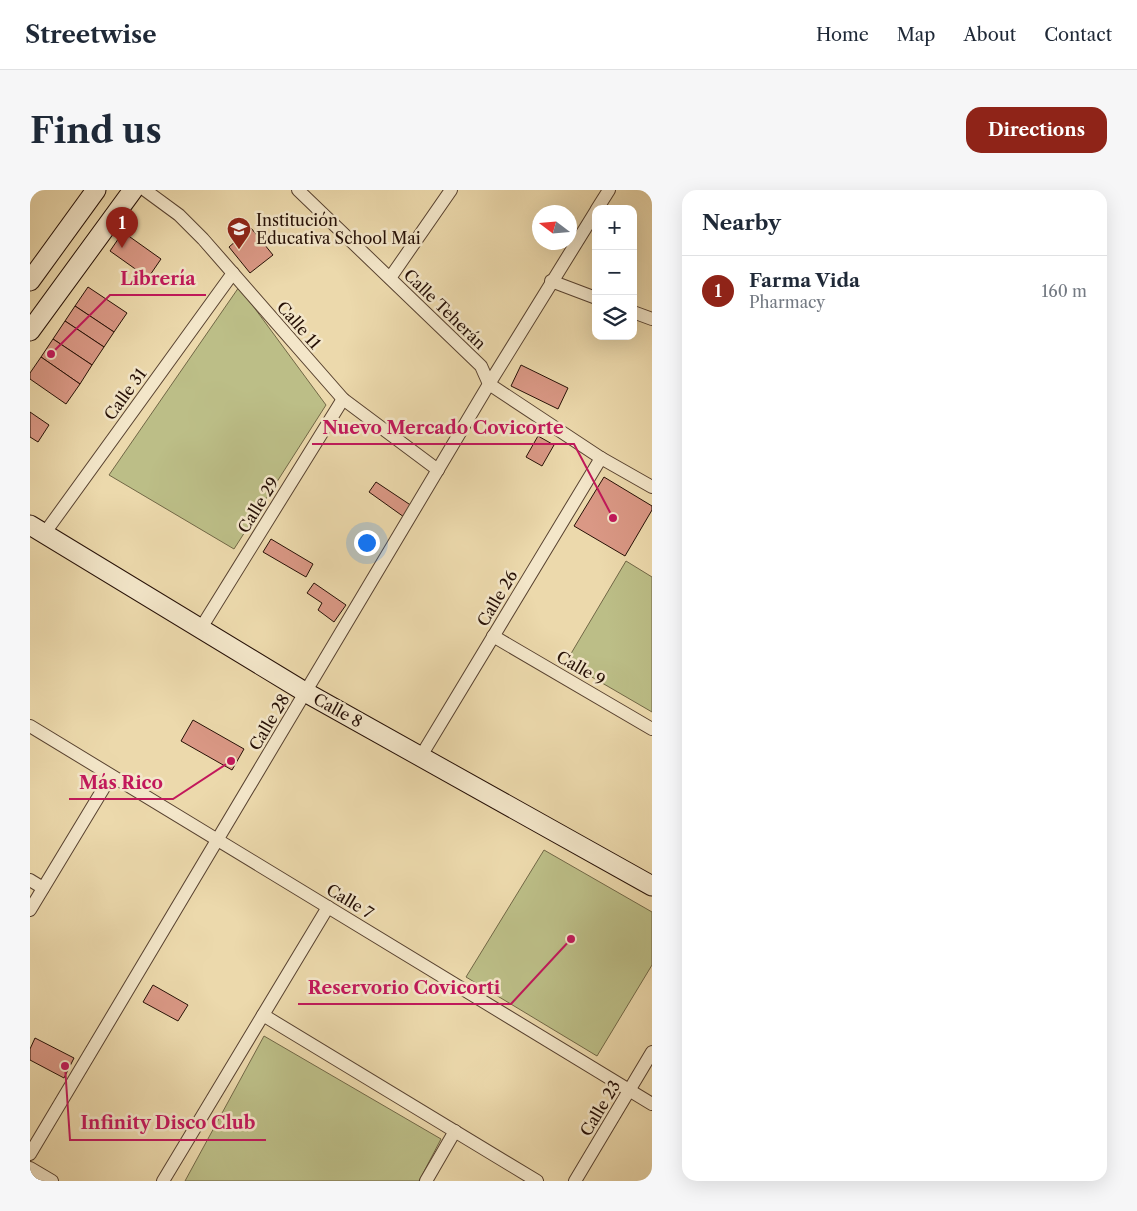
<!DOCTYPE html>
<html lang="en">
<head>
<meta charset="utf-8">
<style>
  :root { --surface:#fff; --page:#f6f6f7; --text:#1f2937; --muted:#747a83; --line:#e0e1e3; --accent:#8f2418 }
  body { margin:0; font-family:"Libre Caslon Text",serif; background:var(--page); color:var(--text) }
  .controls { position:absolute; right:15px; top:15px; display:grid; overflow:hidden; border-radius:10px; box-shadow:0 5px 20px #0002 }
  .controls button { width:45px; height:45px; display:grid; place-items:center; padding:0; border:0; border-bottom:1px solid var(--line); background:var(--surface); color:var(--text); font:25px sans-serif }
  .compass { position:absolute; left:502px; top:15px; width:45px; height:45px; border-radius:50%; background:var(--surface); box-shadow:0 5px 20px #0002; rotate:286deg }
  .you { position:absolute; left:336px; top:352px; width:18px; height:18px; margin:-12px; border:4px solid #fff; border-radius:50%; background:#1a73e8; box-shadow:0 0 0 8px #1a73e833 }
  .badge { display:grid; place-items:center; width:32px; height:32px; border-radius:50%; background:var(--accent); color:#fff; font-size:16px; font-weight:700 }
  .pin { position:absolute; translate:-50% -41px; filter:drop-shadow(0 1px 2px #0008) }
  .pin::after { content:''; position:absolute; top:26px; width:18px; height:15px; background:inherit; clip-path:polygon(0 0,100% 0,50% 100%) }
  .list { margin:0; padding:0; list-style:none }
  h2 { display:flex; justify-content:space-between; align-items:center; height:65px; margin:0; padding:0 20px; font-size:21px }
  h2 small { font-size:16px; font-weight:400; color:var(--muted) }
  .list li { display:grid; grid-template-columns:32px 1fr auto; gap:15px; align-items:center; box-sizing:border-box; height:70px; padding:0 20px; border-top:1px solid var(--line) }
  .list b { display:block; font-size:19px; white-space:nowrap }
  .list p { margin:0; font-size:16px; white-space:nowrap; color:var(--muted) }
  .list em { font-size:16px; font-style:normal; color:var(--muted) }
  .icon { flex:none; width:28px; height:28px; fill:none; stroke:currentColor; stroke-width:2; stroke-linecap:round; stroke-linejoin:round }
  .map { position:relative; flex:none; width:622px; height:991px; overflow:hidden; border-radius:15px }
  header { display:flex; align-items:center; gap:30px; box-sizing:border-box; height:70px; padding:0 25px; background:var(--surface); border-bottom:1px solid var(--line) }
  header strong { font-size:24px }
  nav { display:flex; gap:28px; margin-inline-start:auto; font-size:18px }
  .intro { display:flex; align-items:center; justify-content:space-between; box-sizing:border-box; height:120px; padding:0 30px }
  h1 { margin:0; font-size:35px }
  .button { padding:12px 22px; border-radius:15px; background:var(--accent); color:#fff; font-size:18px; font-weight:700 }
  main { display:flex; gap:30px; padding:0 30px }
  aside { flex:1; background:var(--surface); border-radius:15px; box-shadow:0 5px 20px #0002 }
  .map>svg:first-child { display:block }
  .green { fill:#bcbe87; stroke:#716746 }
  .building { fill:#da9885; stroke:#261006 }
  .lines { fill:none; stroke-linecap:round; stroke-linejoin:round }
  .street-casing { stroke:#584230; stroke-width:14 }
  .secondary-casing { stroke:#261006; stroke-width:21 }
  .street { stroke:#f3e6c9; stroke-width:12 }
  .secondary { stroke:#f3e6c9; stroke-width:19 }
  .labels { text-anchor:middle; stroke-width:5; stroke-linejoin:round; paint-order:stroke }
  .poi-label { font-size:16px; fill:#261006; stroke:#f3e6c9; text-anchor:start }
  .street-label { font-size:16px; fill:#261006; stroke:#f3e6c9 }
  .leader { fill:none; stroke:#c2185b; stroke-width:2 }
  .callout-dot { fill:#c2185b; stroke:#f3e6c9; stroke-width:2 }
  .callout-label { font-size:18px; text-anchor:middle; font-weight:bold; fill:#c2185b; stroke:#f3e6c9; stroke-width:5; stroke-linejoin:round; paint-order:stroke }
</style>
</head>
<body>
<header>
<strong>Streetwise</strong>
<nav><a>Home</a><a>Map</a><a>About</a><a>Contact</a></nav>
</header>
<div class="intro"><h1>Find us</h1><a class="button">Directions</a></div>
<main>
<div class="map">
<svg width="622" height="991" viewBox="0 0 622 991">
  <rect width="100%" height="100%" fill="#ecd9ac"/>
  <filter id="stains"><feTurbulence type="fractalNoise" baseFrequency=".004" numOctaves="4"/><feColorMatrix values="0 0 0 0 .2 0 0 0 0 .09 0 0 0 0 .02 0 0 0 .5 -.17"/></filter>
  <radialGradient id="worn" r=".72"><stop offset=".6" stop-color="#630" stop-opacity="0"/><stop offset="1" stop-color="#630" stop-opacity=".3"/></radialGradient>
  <g class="green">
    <polygon points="209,97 296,215 204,359 79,285"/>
    <polygon points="596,371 622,387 622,522 536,472"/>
    <polygon points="514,660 622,722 622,775 567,866 436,787"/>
    <polygon points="234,846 411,949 389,991 155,991"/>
  </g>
  <g class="building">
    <polygon points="221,38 243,65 220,83 199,57"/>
    <polygon points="93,42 131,69 118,88 80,61"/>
    <polygon points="58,97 97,123 84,142 45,116"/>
    <polygon points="45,116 84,142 74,157 35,131"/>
    <polygon points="35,131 74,157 62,175 23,149"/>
    <polygon points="23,149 62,175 50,194 11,167"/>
    <polygon points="11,167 50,194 36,214 0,189 0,183"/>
    <polygon points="491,175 538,198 528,219 481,196"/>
    <polygon points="0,222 19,235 8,252 0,247"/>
    <polygon points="508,246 524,255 512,276 496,267"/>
    <polygon points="574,287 622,316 622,320 595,366 544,336"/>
    <polygon points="346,292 382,316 374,327 339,302"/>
    <polygon points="241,349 283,374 276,387 233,362"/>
    <polygon points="284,393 316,415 304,432 288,420 292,413 277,403"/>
    <polygon points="163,530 214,559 202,580 151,551"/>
    <polygon points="123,795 158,815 148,831 113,812"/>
    <polygon points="5,848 44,868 34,888 0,870 0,859"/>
  </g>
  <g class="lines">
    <defs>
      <g id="street">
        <polyline points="115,0 149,25 173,49 313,209 408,280"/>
        <polyline points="268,0 451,176 459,194 571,268 622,297"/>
        <polyline points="567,19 579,0"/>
        <polyline points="360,88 421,0"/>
        <polyline points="521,91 566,108"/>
        <polyline points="603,122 622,129"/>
        <polyline points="14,344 203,83"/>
        <polyline points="171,438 313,209"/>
        <polyline points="463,446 622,539"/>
        <polyline points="0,536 622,914"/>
        <polyline points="391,566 571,268"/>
        <polyline points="0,690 13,698"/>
        <polyline points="0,720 81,586"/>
        <polyline points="233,825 507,991"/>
        <polyline points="0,964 459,194 566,21"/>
        <polyline points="0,978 22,991"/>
        <polyline points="133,991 298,717"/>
        <polyline points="396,991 425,941"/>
        <polyline points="545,991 622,862"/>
      </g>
      <g id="secondary">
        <polyline points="0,91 66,0"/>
        <polyline points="0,141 103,0"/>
        <polyline points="0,335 275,502 622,696"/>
      </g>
    </defs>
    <use href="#street" class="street-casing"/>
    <use href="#secondary" class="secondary-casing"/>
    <use href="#street" class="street"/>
    <use href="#secondary" class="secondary"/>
  </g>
  <defs>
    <symbol id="school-pin" viewBox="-11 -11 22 30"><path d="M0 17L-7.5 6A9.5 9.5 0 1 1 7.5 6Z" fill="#8f2418" stroke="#f3e6c9"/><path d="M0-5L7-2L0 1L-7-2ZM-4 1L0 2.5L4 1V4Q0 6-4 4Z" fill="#fff"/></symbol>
  </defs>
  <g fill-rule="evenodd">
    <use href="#school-pin" x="195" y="25" width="28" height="38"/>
  </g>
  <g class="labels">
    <g class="poi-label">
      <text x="226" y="36">Institución<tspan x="226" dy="18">Educativa School Mai</tspan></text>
    </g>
    <g class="street-label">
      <text transform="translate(415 119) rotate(44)" y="6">Calle Teherán</text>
      <text transform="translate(269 135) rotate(49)" y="6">Calle 11</text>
      <text transform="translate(95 204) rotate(-54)" y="6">Calle 31</text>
      <text transform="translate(228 315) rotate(-58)" y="6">Calle 29</text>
      <text transform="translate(467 408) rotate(-59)" y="6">Calle 26</text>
      <text transform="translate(551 478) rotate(30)" y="6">Calle 9</text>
      <text transform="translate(308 520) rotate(29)" y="6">Calle 8</text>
      <text transform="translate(239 532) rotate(-59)" y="6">Calle 28</text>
      <text transform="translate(320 711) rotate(31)" y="6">Calle 7</text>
      <text transform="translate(570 918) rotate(-59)" y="6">Calle 23</text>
    </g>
  </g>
  <path class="leader" d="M21 164L80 105H176M583 328L544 254H282M201 571L143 609H39M541 749L481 814H268M35 876L40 950H236"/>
  <g class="callout-dot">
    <circle cx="21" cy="164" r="5"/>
    <circle cx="583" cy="328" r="5"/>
    <circle cx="201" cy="571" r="5"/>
    <circle cx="541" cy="749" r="5"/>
    <circle cx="35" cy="876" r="5"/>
  </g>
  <g class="callout-label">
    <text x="128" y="95">Librería</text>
    <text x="413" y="244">Nuevo Mercado Covicorte</text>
    <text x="91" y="599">Más Rico</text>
    <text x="374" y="804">Reservorio Covicorti</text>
    <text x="138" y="939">Infinity Disco Club</text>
  </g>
  <rect width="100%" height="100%" filter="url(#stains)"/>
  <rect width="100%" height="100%" fill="url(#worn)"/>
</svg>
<div class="controls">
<button>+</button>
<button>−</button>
<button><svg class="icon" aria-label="layers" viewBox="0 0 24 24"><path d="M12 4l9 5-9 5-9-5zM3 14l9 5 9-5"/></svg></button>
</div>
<svg class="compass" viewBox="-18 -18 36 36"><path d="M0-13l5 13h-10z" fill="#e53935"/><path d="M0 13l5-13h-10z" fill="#747a83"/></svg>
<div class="you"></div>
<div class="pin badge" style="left:92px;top:58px">1</div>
</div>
<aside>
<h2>Nearby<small></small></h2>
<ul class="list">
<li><span class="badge">1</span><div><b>Farma Vida</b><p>Pharmacy</p></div><em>160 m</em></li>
</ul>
</aside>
</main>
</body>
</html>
